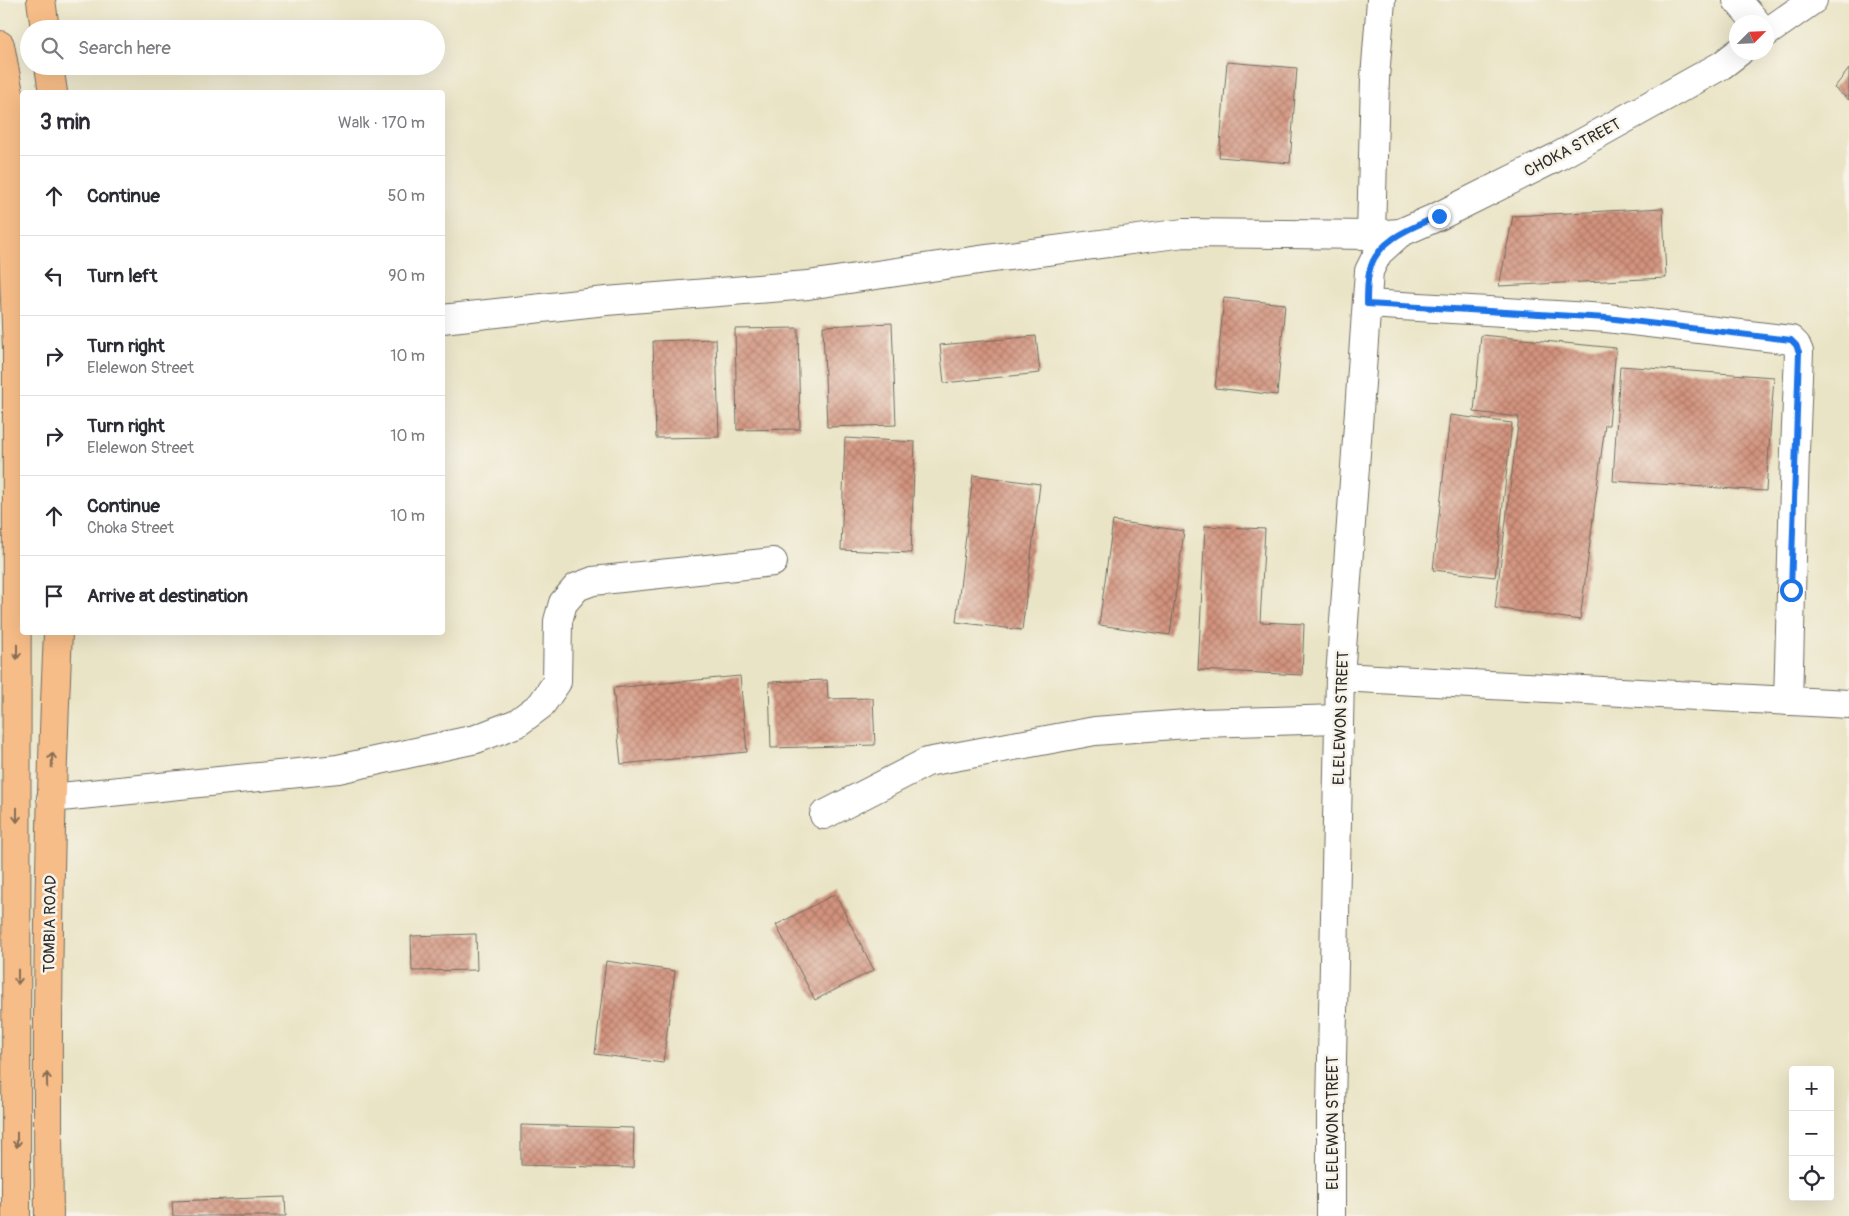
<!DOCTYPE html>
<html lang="en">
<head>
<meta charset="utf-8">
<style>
  :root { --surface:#fff; --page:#f7f7f7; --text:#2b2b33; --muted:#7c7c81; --line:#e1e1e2 }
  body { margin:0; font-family:Pangolin,sans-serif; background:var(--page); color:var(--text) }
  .controls { position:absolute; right:15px; bottom:15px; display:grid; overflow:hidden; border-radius:5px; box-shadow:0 5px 20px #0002 }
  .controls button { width:45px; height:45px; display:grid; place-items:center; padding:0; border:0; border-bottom:1px solid var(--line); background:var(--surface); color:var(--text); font:25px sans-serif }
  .compass { position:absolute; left:1729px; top:15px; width:45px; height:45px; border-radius:50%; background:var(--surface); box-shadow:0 5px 20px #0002; rotate:66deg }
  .stop { position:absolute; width:15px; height:15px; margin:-11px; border:4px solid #1a73e8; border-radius:50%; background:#fff }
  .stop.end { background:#1a73e8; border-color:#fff; box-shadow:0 1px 5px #0008 }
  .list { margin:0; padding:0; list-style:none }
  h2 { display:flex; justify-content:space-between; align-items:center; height:65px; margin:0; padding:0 20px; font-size:21px }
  h2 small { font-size:16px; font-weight:400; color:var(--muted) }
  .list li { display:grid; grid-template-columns:32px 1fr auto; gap:15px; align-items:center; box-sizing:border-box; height:80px; padding:0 20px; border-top:1px solid var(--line) }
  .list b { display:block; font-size:19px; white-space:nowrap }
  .list p { margin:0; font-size:16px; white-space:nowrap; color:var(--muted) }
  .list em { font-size:16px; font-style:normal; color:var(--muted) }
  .icon { flex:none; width:28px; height:28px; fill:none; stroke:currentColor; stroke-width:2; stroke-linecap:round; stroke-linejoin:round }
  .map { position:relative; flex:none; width:1849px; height:1216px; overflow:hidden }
  .search { position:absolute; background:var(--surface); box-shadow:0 5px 20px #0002; left:20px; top:20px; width:425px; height:55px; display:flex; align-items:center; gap:12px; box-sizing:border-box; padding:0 18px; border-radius:28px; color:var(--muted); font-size:19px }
  .panel { position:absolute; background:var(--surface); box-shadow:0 5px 20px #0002; left:20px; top:90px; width:425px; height:545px; border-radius:5px }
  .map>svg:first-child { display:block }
  .building { fill:url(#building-cross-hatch) }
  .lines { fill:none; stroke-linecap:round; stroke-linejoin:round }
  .minor-casing { stroke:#6e6c61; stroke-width:30 }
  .major-casing { stroke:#6e6c61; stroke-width:30 }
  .minor { stroke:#fff; stroke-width:28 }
  .major { stroke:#f7bd88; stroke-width:28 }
  .oneway { stroke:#876d55 }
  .route { stroke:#1a73e8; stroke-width:6 }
  .labels { text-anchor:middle; stroke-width:5; stroke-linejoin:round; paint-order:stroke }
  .street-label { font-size:16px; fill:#2b2b2b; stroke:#f7f3e8 }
</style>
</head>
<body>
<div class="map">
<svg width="1849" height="1216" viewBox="0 0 1849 1216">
  <defs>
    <pattern id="building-cross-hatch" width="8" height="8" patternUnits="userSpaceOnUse" patternTransform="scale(1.25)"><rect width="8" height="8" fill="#d3937d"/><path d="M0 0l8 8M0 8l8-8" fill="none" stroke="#ab7867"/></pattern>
  </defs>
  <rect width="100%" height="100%" fill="#f7f3e8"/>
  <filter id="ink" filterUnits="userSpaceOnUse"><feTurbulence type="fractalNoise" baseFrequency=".02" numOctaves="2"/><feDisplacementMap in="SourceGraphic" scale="10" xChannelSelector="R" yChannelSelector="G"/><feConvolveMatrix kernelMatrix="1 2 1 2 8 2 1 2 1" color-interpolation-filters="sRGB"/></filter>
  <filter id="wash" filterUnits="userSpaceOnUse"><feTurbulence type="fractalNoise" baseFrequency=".0096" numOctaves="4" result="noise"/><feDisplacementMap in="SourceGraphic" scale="20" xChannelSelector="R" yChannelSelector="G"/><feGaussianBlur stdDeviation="1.12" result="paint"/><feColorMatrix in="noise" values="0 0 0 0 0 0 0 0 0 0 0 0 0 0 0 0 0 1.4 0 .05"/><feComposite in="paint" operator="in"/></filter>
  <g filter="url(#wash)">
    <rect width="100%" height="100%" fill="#eae4c6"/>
    <g id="blocks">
      <g class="building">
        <polygon points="1227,62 1297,68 1290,163 1219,157"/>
        <polygon points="1849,69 1849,100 1834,88"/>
        <polygon points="1663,208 1666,278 1499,286 1513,216"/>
        <polygon points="1224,298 1285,304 1277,395 1215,388"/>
        <polygon points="892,323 896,425 827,427 823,326"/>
        <polygon points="798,328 800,429 737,430 735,329"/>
        <polygon points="1481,335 1616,348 1609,425 1605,425 1580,620 1495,608 1519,417 1474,412"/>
        <polygon points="1036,336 1040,373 944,383 940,345"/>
        <polygon points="716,339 719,437 656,438 653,341"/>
        <polygon points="1620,366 1774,377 1766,491 1613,481"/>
        <polygon points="1450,415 1512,423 1495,577 1433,570"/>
        <polygon points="845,438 915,442 911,553 841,550"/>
        <polygon points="973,475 1040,484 1022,630 956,622"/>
        <polygon points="1113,521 1184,531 1170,635 1099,625"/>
        <polygon points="1205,526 1265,529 1260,622 1304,624 1302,675 1198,670"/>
        <polygon points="740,676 747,752 621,764 613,688"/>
        <polygon points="827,680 828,699 873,698 875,745 771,748 769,682"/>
        <polygon points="835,894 874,970 815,1000 776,925"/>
        <polygon points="476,934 477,970 412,971 411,936"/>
        <polygon points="606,961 675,971 663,1063 595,1054"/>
        <polygon points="521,1125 634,1128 633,1168 521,1165"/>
        <polygon points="285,1197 286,1216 173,1216 172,1201"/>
      </g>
    </g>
  </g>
  <g filter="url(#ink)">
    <use href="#blocks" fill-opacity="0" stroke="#6e6c61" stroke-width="1"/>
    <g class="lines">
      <defs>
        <g id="minor">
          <polyline points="1737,0 1756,22"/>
          <polyline points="1766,33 1813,0"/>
          <polyline points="1371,235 1375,78 1381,0"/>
          <polyline points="1367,304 1607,318 1791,340 1796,345 1799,352 1795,451 1788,701"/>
          <polyline points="442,319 606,301 808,285 986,259 1184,233 1371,235 1400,233 1439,216 1555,158 1722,65 1739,52"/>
          <polyline points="1340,677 1849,704"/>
          <polyline points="51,798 338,769 476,739 517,723 541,705 557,682 558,621 563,603 577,587 593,581 773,562"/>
          <polyline points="824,815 927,762 1095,731 1200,723 1339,719"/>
          <polyline points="1331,1216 1331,1107 1340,677 1369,271 1378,253 1400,233"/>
        </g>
        <g id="major">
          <polyline points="41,0 45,29"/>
          <polyline points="0,45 11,104 11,199 17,350 16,1216"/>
          <polyline points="49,66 53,92"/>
          <path d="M49 1216C46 1021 49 827 58 632"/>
        </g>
      </defs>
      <use href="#minor" class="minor-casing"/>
      <use href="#major" class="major-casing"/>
      <use href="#minor" class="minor"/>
      <use href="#major" class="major"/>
    </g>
    <defs><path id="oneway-shaft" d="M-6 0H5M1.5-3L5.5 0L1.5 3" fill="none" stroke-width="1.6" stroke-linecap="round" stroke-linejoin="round" transform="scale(1.25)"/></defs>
    <g class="oneway">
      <use href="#oneway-shaft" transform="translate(17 652) rotate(90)"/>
      <use href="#oneway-shaft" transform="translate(52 760) rotate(-88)"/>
      <use href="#oneway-shaft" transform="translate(17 815) rotate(90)"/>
      <use href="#oneway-shaft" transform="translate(18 977) rotate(90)"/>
      <use href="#oneway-shaft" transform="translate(47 1080) rotate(-91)"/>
      <use href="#oneway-shaft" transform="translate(17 1140) rotate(90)"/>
    </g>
  </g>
  <g class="lines" filter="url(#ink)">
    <path class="route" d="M1439 216C1413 227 1375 240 1369 273 1367 283 1367 294 1367 304L1607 318 1791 340 1796 345 1799 352 1791 590"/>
  </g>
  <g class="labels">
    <g class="street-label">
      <text transform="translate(1572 147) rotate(-28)" y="6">CHOKA STREET</text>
      <text transform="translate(1340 718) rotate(-88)" y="6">ELELEWON STREET</text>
      <text transform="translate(49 924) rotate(-89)" y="6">TOMBIA ROAD</text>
      <text transform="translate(1332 1123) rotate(-90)" y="6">ELELEWON STREET</text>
    </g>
  </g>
</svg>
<div class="controls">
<button>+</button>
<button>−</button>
<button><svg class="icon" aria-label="locate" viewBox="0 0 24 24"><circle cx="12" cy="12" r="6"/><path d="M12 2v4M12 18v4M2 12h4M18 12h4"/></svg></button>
</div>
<svg class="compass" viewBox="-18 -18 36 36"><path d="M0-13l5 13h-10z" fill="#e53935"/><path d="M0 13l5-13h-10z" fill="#7c7c81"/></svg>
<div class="stop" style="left:1791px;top:590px"></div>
<div class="stop end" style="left:1439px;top:216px"></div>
<div class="search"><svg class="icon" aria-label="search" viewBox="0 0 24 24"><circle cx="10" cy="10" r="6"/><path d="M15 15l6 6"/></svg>Search here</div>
<section class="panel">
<h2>3 min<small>Walk · 170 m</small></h2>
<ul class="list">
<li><svg class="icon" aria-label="ahead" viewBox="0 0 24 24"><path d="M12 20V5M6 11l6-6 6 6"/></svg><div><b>Continue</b></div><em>50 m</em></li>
<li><svg class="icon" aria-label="left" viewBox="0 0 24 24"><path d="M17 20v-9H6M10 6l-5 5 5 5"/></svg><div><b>Turn left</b></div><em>90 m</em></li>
<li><svg class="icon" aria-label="right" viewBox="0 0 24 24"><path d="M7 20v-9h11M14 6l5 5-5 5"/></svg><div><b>Turn right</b><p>Elelewon Street</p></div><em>10 m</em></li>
<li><svg class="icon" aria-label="right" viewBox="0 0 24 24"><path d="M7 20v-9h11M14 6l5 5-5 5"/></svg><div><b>Turn right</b><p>Elelewon Street</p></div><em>10 m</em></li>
<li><svg class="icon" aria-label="ahead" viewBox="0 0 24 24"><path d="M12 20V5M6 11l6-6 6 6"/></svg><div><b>Continue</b><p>Choka Street</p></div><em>10 m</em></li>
<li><svg class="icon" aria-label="arrive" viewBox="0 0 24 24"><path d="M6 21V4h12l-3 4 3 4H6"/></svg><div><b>Arrive at destination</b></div></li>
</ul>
</section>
</div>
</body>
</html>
